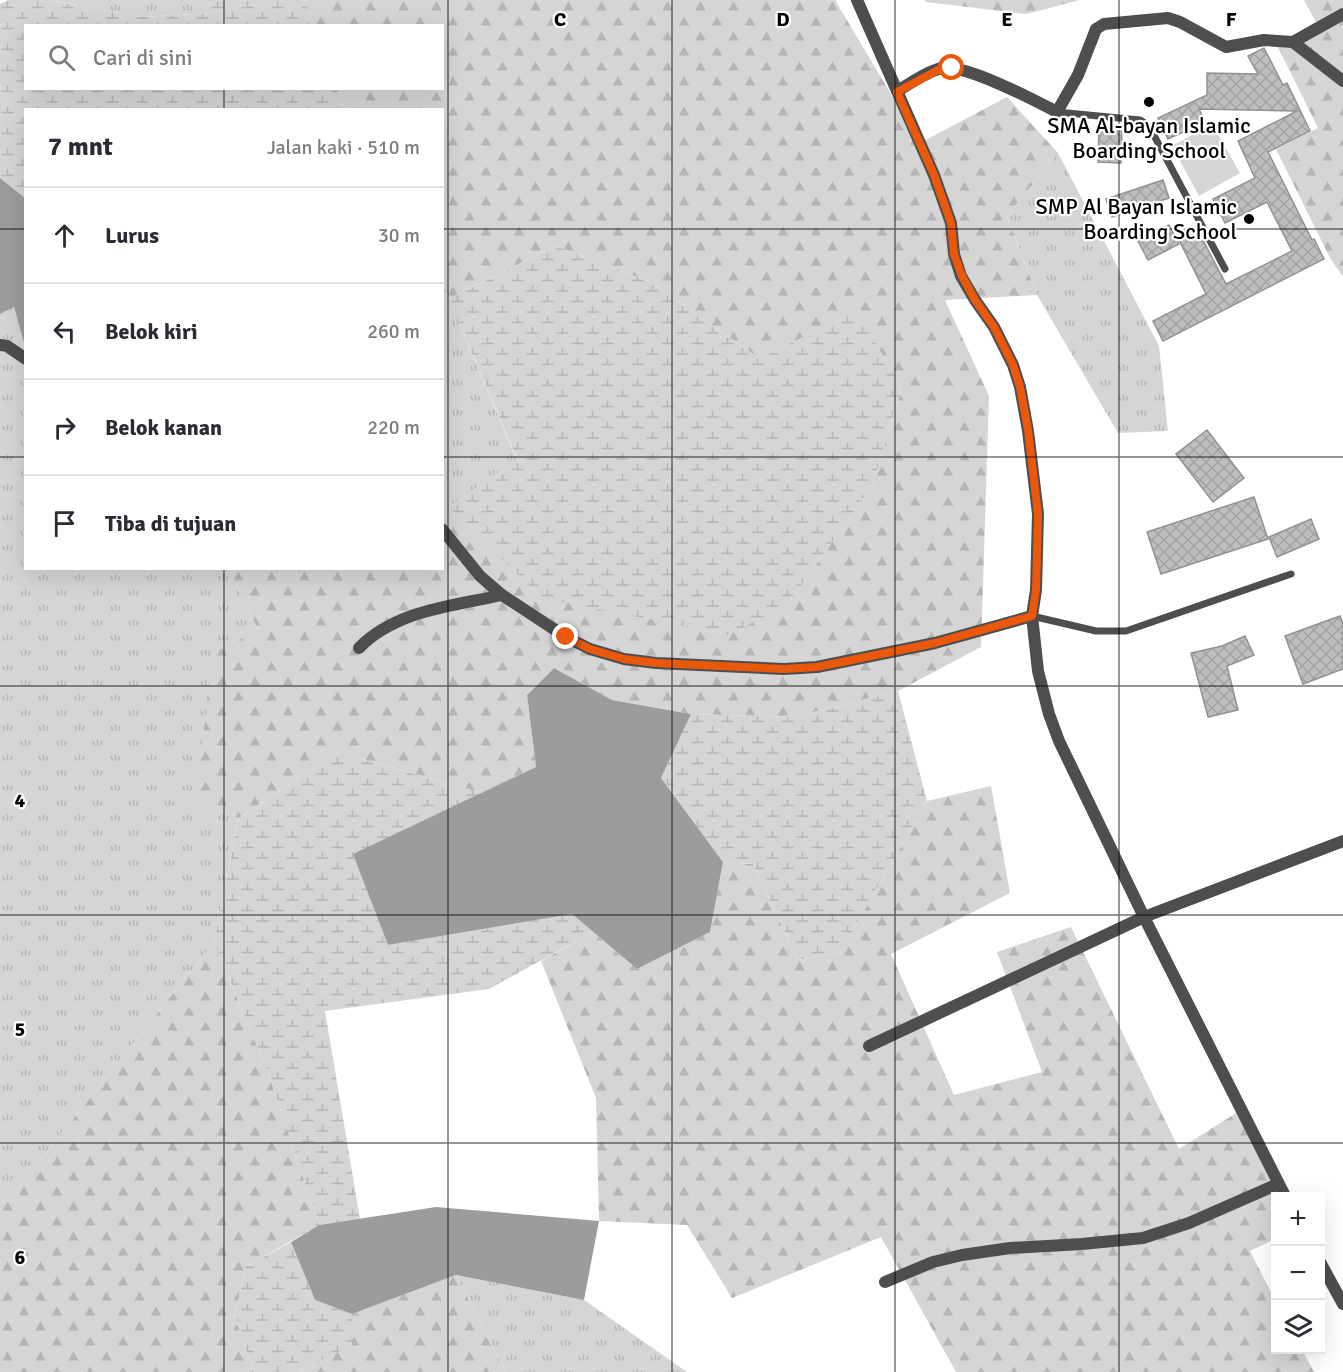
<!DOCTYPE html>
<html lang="id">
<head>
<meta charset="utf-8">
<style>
  :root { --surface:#fff; --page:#f7f7f7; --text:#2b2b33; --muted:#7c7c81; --line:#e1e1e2 }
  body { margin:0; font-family:Signika,sans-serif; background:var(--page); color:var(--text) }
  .controls { position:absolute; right:18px; bottom:18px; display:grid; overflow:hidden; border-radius:0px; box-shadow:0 6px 24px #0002 }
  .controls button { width:54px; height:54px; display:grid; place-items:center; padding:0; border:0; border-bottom:2px solid var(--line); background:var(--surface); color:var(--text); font:30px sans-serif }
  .stop { position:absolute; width:18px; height:18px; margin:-14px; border:4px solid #ea580c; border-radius:50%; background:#fff }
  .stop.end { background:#ea580c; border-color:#fff; box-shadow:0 2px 6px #0008 }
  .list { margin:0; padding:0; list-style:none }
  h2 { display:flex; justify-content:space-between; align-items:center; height:78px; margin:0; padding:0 24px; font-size:26px }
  h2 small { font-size:20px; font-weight:400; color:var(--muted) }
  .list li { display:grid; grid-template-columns:39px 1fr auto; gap:18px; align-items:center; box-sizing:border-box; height:96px; padding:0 24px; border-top:2px solid var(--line) }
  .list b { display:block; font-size:22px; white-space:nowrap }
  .list em { font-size:20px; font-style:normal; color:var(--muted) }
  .icon { flex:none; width:33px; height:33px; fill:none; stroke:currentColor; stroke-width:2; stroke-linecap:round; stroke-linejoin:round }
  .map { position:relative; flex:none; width:1343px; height:1372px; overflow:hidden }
  .search { position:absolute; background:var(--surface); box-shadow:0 6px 24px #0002; left:24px; top:24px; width:420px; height:66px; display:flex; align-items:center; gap:15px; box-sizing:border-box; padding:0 21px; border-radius:0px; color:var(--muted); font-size:22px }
  .panel { position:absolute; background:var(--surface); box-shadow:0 6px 24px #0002; left:24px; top:108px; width:420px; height:462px; border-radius:0px }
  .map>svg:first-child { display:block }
  .grass { fill:url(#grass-tufts) }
  .forest { fill:url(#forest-firs) }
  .wetland { fill:url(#wetland-marsh) }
  .pitch { fill:#d5d5d5 }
  .water { fill:#9c9c9c }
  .building { fill:url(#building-cross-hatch); stroke:#929292; stroke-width:1.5 }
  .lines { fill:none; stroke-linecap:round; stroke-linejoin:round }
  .lane { stroke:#4e4e4e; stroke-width:7 }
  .street { stroke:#4e4e4e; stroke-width:12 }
  .route { stroke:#ea580c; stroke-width:8 }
  .grid { fill:none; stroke:#000; stroke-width:1.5; stroke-opacity:0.55 }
  .poi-dot { fill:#000; stroke:#fff; stroke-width:2 }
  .labels { text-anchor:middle; stroke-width:4.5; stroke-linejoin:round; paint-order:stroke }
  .poi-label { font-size:22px; fill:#000; stroke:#fff }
  .grid-label { font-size:20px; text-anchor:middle; font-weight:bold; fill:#000; stroke:#fff; stroke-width:4.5; stroke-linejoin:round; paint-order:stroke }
</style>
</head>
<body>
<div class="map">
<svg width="1343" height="1372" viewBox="0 0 1343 1372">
  <defs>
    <pattern id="grass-tufts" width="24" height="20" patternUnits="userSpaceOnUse" patternTransform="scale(1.5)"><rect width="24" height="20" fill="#d5d5d5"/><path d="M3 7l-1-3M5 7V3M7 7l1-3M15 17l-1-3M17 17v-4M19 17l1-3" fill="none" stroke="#b5b5b5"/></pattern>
    <pattern id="forest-firs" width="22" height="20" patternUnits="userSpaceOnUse" patternTransform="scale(1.5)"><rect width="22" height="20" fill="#d5d5d5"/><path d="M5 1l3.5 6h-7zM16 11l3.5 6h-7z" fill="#b5b5b5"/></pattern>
    <pattern id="wetland-marsh" width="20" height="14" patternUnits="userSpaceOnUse" patternTransform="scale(1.5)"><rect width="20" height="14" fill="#d5d5d5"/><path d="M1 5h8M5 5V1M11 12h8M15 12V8" fill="none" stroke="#b5b5b5"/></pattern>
    <pattern id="building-cross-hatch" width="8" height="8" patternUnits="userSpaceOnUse" patternTransform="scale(1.5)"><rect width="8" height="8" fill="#bebebe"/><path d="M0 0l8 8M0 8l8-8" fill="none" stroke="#a2a2a2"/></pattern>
  </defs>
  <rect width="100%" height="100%" fill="#fff"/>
  <g class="grass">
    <polygon points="48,0 209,0 212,13 141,17"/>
    <polygon points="1058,153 1159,346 1168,431 1118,433 1037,295 1007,216"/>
    <polygon points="449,299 517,460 449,507 442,500 442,301"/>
    <polygon points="14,307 26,346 26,568 229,569 258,630 197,803 239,818 214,942 0,1211 0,314"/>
    <polygon points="456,1275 584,1300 687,1372 506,1372"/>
  </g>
  <g class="forest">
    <polygon points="305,0 835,0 920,143 1007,97 1058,153 1007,216 1037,295 945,300 989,396 981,647 898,691 794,717 691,714 612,700 554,668 527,695 536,767 482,793 337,752 239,818 196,803 212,654 258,630 229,569 442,568 443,500 542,598 788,604 872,486 902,387 855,311 760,359 650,282 555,246 449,299 442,281 442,110 345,109 337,89 442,88 442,26 314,25"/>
    <polygon points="925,0 1080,0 1026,14 926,2"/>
    <polygon points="1304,0 1343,0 1343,277 1330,258 1276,149 1318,128 1277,45 1316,22"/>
    <polygon points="991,786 1010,893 891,954 954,1095 1042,1072 997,952 1071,927 1179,1149 1241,1110 1287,1196 1276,1196 1275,1239 1250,1251 1275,1300 1276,1350 1302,1350 1314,1372 956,1372 881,1237 732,1298 687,1225 599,1221 596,1098 541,961 593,932 637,969 710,932 723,862 753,864 798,960 840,953 927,801"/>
    <polygon points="214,942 269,1075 319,1225 245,1267 235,1317 254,1372 0,1372 0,1211"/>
    <polygon points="456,1275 506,1372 298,1372 351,1345 352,1314"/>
  </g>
  <g class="wetland">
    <polygon points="8,0 48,0 141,17 211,13 209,0 305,0 314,25 26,26 26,88 337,89 345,109 26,110 25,198 0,178 0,4"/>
    <polygon points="555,246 650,282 760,359 855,310 902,387 872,486 788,604 729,635 542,598 449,507 517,459 449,299 443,301 443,281 449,299"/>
    <polygon points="898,691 927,801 840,953 798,960 753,864 723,862 661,778 691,714 794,717"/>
    <polygon points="337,752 482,793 354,854 388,945 572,914 593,932 489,989 325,1011 360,1219 319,1225 269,1075 214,942 239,818"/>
    <polygon points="291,1242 315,1300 352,1314 352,1345 298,1372 254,1372 235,1317 245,1267"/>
  </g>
  <polygon class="pitch" points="1212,124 1240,173 1199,196 1172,146"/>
  <g class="water">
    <polygon points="0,178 25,198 25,346 14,307 0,314"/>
    <polygon points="554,668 612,700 691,714 661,778 723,862 710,932 637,969 572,914 388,945 353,854 536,767 527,695"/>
    <polygon points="436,1207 599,1221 584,1300 456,1275 352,1314 315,1300 291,1242 319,1225"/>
  </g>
  <g class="building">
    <polygon points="1264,48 1283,85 1287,83 1310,131 1268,152 1312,240 1314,239 1324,259 1163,341 1153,321 1206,294 1177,236 1196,227 1226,284 1292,251 1267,202 1225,223 1213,199 1255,178 1238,141 1297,111 1199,109 1205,122 1168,139 1158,118 1207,95 1207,73 1258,74 1248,56"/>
    <polygon points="1099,128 1122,129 1121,163 1098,162"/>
    <polygon points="1163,180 1169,198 1112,217 1106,199"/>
    <polygon points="1169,225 1179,244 1148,260 1138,241"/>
    <polygon points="1207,430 1244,478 1213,502 1176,454"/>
    <polygon points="1254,497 1268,539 1161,574 1147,532"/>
    <polygon points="1311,519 1319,539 1277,557 1269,537"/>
    <polygon points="1340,616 1343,624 1343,669 1303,684 1285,636"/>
    <polygon points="1245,636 1254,655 1227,666 1238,710 1208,717 1191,653 1222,646"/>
  </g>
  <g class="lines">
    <g class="lane">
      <polyline points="1057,112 1140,120 1149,126 1225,269"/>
      <polyline points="1032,616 1096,631 1126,631 1291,574"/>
    </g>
    <g class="street">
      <polyline points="857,0 934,175 951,223 954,254 961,276 975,300 994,327 1013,365 1020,387 1028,431 1038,514 1036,590 1032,616 1038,671 1049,714 1059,741 1144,917 1285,1196"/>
      <polyline points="1293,42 1343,14"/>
      <path d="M897 91C910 84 927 71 942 68 966 64 1034 100 1057 112L1078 75 1096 29 1104 24 1168 18 1180 22 1226 47 1264 40 1293 42 1343 81"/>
      <polyline points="0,345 7,346 26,359"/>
      <polyline points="442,529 480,576 502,595 566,637 590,649 624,659 656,663 784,669 817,667 935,643 1032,616"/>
      <path d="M359 648C396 610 453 606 502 595"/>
      <polyline points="869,1046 1144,917 1343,841"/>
      <polyline points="1320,1262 1343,1304"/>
      <polyline points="885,1282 933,1262 962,1255 1010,1248 1082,1244 1143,1238 1189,1223 1278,1184"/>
    </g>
  </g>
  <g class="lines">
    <polyline class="route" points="566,637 590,649 624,659 656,663 784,669 817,667 935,643 1032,616 1036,590 1038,514 1028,430 1020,387 1013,365 994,327 975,300 962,276 954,254 951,223 934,175 897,92 940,69 952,68"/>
  </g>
  <path class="grid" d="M224 0V26M448 0V1372M672 0V1372M895 0V1372M1119 0V1372M224 88V110M0 229H26M442 229H1343M0 457H26M442 457H1343M224 568V1372M0 686H1343M0 915H1343M0 1143H1343"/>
  <g class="poi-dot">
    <circle cx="1149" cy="102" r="6"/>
    <circle cx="1249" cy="219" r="6"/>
  </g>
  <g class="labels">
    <g class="poi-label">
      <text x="1149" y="133">SMA Al-bayan Islamic<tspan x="1149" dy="25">Boarding School</tspan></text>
      <text x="1237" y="214" text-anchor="end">SMP Al Bayan Islamic<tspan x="1237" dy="25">Boarding School</tspan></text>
    </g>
  </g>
  <g class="grid-label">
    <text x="560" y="26">C</text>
    <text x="783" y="26">D</text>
    <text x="1007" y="26">E</text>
    <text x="1231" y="26">F</text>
    <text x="20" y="807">4</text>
    <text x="20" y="1036">5</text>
    <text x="20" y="1264">6</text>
  </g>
</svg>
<div class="controls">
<button>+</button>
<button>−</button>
<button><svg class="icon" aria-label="layers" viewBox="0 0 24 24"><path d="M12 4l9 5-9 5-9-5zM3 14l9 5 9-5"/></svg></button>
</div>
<div class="stop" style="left:952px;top:68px"></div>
<div class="stop end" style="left:566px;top:637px"></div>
<div class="search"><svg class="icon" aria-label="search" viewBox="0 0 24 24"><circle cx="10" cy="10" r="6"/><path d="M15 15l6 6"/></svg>Cari di sini</div>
<section class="panel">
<h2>7 mnt<small>Jalan kaki · 510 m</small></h2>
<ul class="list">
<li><svg class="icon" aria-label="ahead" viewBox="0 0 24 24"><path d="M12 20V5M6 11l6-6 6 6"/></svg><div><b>Lurus</b></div><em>30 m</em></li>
<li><svg class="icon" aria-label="left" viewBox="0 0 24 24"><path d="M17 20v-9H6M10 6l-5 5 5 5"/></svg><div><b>Belok kiri</b></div><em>260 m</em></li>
<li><svg class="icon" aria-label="right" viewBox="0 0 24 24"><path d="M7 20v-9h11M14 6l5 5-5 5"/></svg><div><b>Belok kanan</b></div><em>220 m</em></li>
<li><svg class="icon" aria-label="arrive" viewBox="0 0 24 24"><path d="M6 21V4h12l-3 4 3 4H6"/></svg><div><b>Tiba di tujuan</b></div></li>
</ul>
</section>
</div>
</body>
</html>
